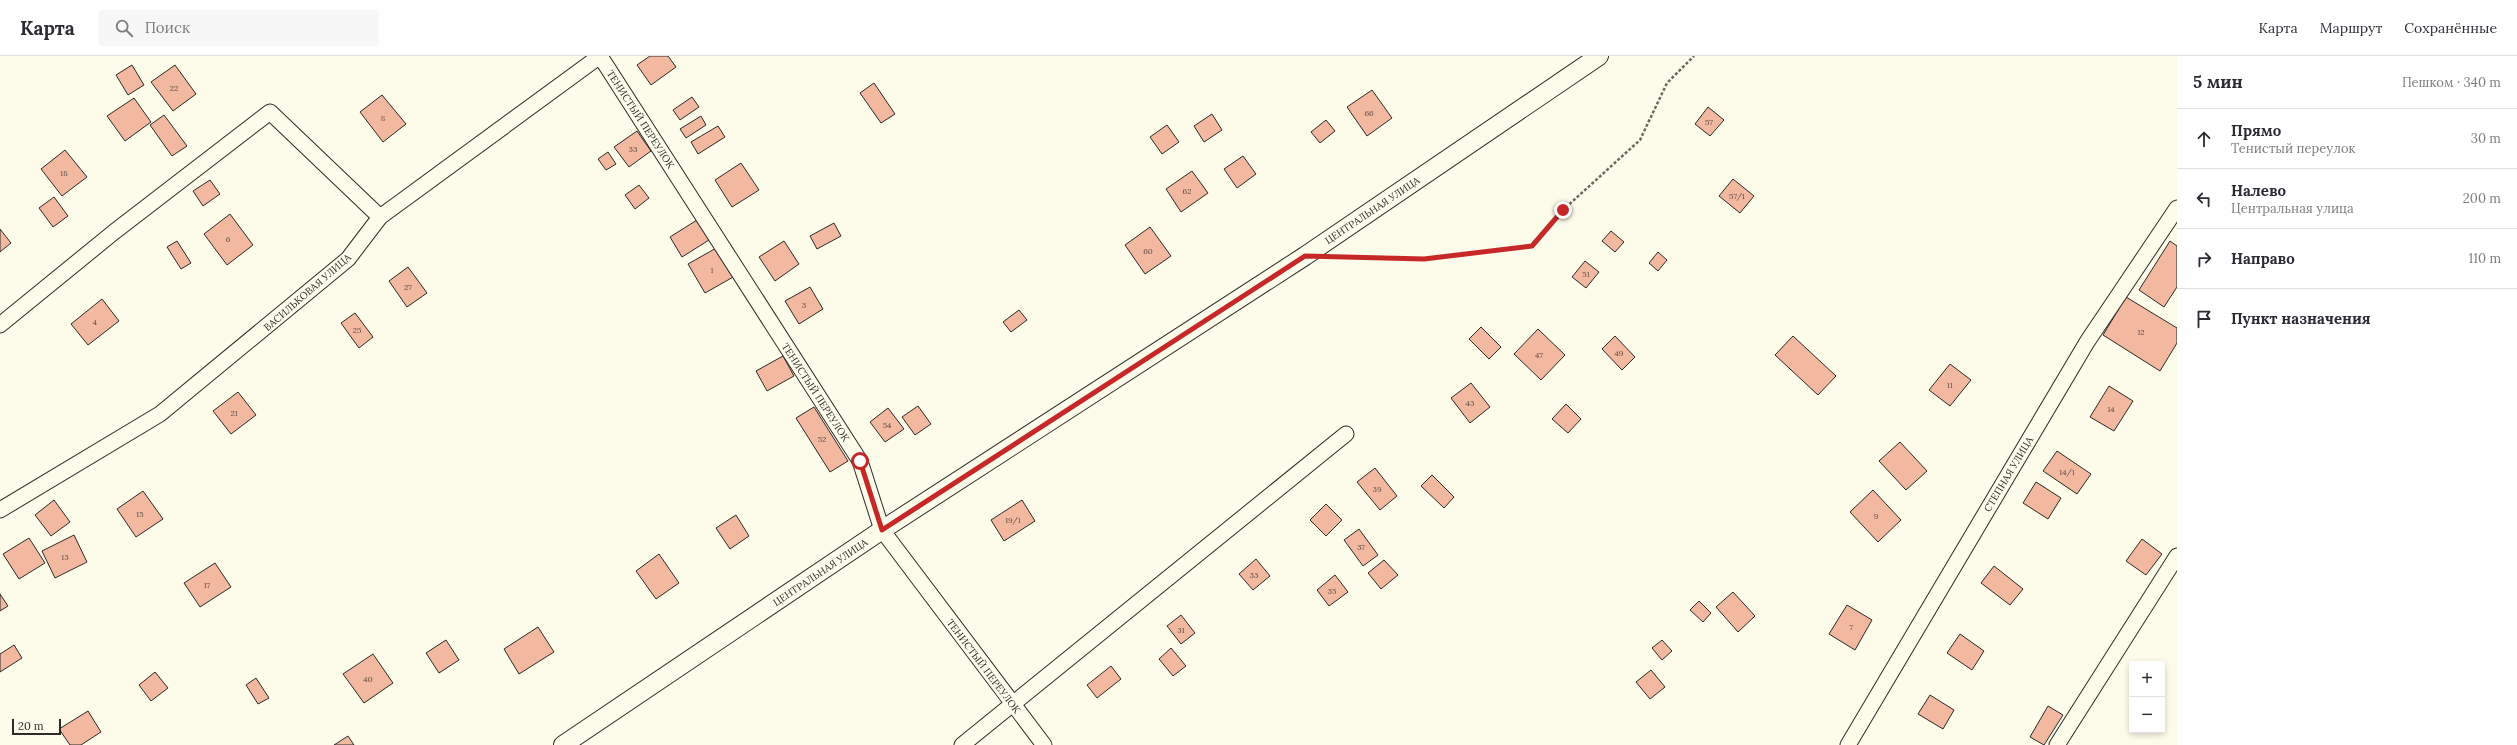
<!DOCTYPE html>
<html lang="ru">
<head>
<meta charset="utf-8">
<style>
  :root { --surface:#fff; --page:#f7f7f7; --text:#2b2b33; --muted:#7c7c81; --line:#e1e1e2 }
  body { margin:0; font-family:Lora,serif; background:var(--page); color:var(--text) }
  .controls { position:absolute; right:12px; bottom:12px; display:grid; overflow:hidden; border-radius:4px; box-shadow:0 2px 6px #0003 }
  .controls button { width:36px; height:36px; display:grid; place-items:center; padding:0; border:0; border-bottom:1px solid var(--line); background:var(--surface); color:var(--text); font:20px sans-serif }
  .scale { position:absolute; left:12px; bottom:10px; width:49px; box-sizing:border-box; padding-left:4px; border:2px solid #2b2b2b; border-top:0; font-size:11px; line-height:14px; white-space:nowrap; color:#2b2b2b; -webkit-text-stroke:3px #fdfbea; paint-order:stroke }
  .stop { position:absolute; width:12px; height:12px; margin:-9px; border:3px solid #c62828; border-radius:50%; background:#fff }
  .stop.end { background:#c62828; border-color:#fff; box-shadow:0 1px 4px #0008 }
  .list { margin:0; padding:0; list-style:none }
  h2 { display:flex; justify-content:space-between; align-items:center; height:52px; margin:0; padding:0 16px; font-size:17px }
  h2 small { font-size:13px; font-weight:400; color:var(--muted) }
  .list li { display:grid; grid-template-columns:26px 1fr auto; gap:12px; align-items:center; box-sizing:border-box; height:60px; padding:0 16px; border-top:1px solid var(--line) }
  .list b { display:block; font-size:15px; white-space:nowrap }
  .list p { margin:0; font-size:13px; white-space:nowrap; color:var(--muted) }
  .list em { font-size:13px; font-style:normal; color:var(--muted) }
  .icon { flex:none; width:22px; height:22px; fill:none; stroke:currentColor; stroke-width:2; stroke-linecap:round; stroke-linejoin:round }
  .map { position:relative; flex:none; width:2177px; height:689px; overflow:hidden }
  header { display:flex; align-items:center; gap:24px; box-sizing:border-box; height:56px; padding:0 20px; background:var(--surface); border-bottom:1px solid var(--line) }
  header strong { font-size:19px }
  nav { display:flex; gap:22px; margin-inline-start:auto; font-size:14px }
  .search { width:280px; height:36px; background:var(--page); display:flex; align-items:center; gap:10px; box-sizing:border-box; padding:0 14px; border-radius:4px; color:var(--muted); font-size:15px }
  main { display:flex }
  aside { flex:1; background:var(--surface) }
  .map>svg:first-child { display:block }
  .building { fill:#f2b8a0; stroke:#2b2b2b }
  .lines { fill:none; stroke-linecap:round; stroke-linejoin:round }
  .minor-casing { stroke:#2b2b2b; stroke-width:17 }
  .tertiary-casing { stroke:#2b2b2b; stroke-width:20 }
  .path { stroke:#6a6964; stroke-width:2.5; stroke-dasharray:3 2; stroke-linecap:butt }
  .minor { stroke:#fdfbea; stroke-width:15 }
  .tertiary { stroke:#fdfbea; stroke-width:18 }
  .route { stroke:#c62828; stroke-width:5 }
  .labels { text-anchor:middle; stroke-width:3; stroke-linejoin:round; paint-order:stroke }
  .number-label { font-size:8px; fill:#5d4e48 }
  .street-label { font-size:10px; fill:#2b2b2b; stroke:#fdfbea }
</style>
</head>
<body>
<header>
<strong>Карта</strong>
<div class="search"><svg class="icon" aria-label="search" viewBox="0 0 24 24"><circle cx="10" cy="10" r="6"/><path d="M15 15l6 6"/></svg>Поиск</div>
<nav><a>Карта</a><a>Маршрут</a><a>Сохранённые</a></nav>
</header>
<main>
<div class="map">
<svg width="2177" height="689" viewBox="0 0 2177 689">
  <rect width="100%" height="100%" fill="#fdfbea"/>
  <g class="building">
    <polygon points="650,0 668,0 676,11 651,29 637,9"/>
    <polygon points="132,9 144,29 128,39 116,19"/>
    <polygon points="175,9 196,38 173,55 151,26"/>
    <polygon points="874,27 895,58 881,67 860,37"/>
    <polygon points="1372,34 1392,62 1367,80 1347,51"/>
    <polygon points="382,39 406,68 383,86 360,56"/>
    <polygon points="692,41 699,51 680,64 673,54"/>
    <polygon points="134,42 151,66 125,85 107,60"/>
    <polygon points="1708,51 1724,64 1710,80 1695,68"/>
    <polygon points="1212,58 1222,74 1204,86 1194,70"/>
    <polygon points="164,59 187,90 172,100 150,69"/>
    <polygon points="701,60 706,69 686,82 680,73"/>
    <polygon points="1326,64 1335,75 1320,87 1311,76"/>
    <polygon points="1167,69 1179,86 1162,98 1150,81"/>
    <polygon points="718,70 725,81 698,98 691,86"/>
    <polygon points="637,75 651,95 629,111 614,91"/>
    <polygon points="65,94 87,121 62,140 41,113"/>
    <polygon points="608,96 616,108 606,114 598,103"/>
    <polygon points="1243,100 1256,118 1237,132 1224,113"/>
    <polygon points="741,107 759,134 732,151 715,124"/>
    <polygon points="1192,115 1208,137 1181,156 1166,133"/>
    <polygon points="1733,123 1754,140 1740,157 1719,140"/>
    <polygon points="210,124 220,138 203,150 193,135"/>
    <polygon points="639,129 649,142 635,153 625,139"/>
    <polygon points="54,141 68,160 53,171 39,152"/>
    <polygon points="230,158 253,189 227,209 204,178"/>
    <polygon points="697,164 709,184 682,201 670,181"/>
    <polygon points="834,167 841,180 817,193 810,180"/>
    <polygon points="1150,171 1171,200 1145,218 1125,189"/>
    <polygon points="0,173 11,187 0,196"/>
    <polygon points="1611,175 1624,186 1615,196 1602,185"/>
    <polygon points="177,185 191,207 181,213 167,191"/>
    <polygon points="784,185 799,208 775,225 759,201"/>
    <polygon points="2170,185 2177,190 2177,231 2164,251 2139,234"/>
    <polygon points="718,191 735,220 705,237 688,208"/>
    <polygon points="1658,196 1667,204 1658,215 1649,207"/>
    <polygon points="1585,205 1599,216 1586,232 1572,221"/>
    <polygon points="408,211 427,237 407,251 389,225"/>
    <polygon points="810,231 823,253 799,268 785,245"/>
    <polygon points="2126,241 2177,272 2177,287 2160,315 2103,279"/>
    <polygon points="102,243 119,265 88,289 71,268"/>
    <polygon points="1019,254 1027,264 1011,276 1003,266"/>
    <polygon points="355,257 373,281 359,292 341,267"/>
    <polygon points="1481,271 1501,291 1489,303 1469,283"/>
    <polygon points="1538,273 1565,299 1541,324 1514,298"/>
    <polygon points="1615,280 1635,301 1622,314 1602,293"/>
    <polygon points="1793,280 1836,320 1818,339 1775,299"/>
    <polygon points="783,300 794,320 767,335 756,315"/>
    <polygon points="1950,308 1971,324 1950,350 1929,334"/>
    <polygon points="1471,327 1490,351 1470,367 1451,342"/>
    <polygon points="2109,330 2133,345 2114,375 2090,361"/>
    <polygon points="238,336 256,359 231,378 213,355"/>
    <polygon points="1566,348 1581,363 1568,377 1552,363"/>
    <polygon points="918,350 931,368 915,379 902,361"/>
    <polygon points="814,351 848,405 830,416 796,362"/>
    <polygon points="888,352 904,373 885,386 870,366"/>
    <polygon points="1900,386 1927,415 1906,434 1879,405"/>
    <polygon points="2057,395 2091,418 2077,438 2043,415"/>
    <polygon points="1375,412 1397,440 1380,454 1357,426"/>
    <polygon points="1432,419 1454,441 1444,452 1421,430"/>
    <polygon points="2036,426 2061,442 2048,463 2023,447"/>
    <polygon points="1873,434 1901,464 1878,486 1850,456"/>
    <polygon points="143,435 163,463 136,481 117,453"/>
    <polygon points="54,444 70,466 51,480 35,459"/>
    <polygon points="1022,444 1035,465 1004,485 991,464"/>
    <polygon points="1326,448 1342,464 1326,480 1310,464"/>
    <polygon points="736,459 749,480 730,493 716,472"/>
    <polygon points="1359,473 1378,499 1363,510 1344,484"/>
    <polygon points="74,479 87,506 55,522 42,495"/>
    <polygon points="29,482 45,507 19,523 3,498"/>
    <polygon points="2142,483 2162,498 2146,519 2126,505"/>
    <polygon points="659,498 679,527 656,543 636,515"/>
    <polygon points="1256,503 1270,520 1253,534 1239,518"/>
    <polygon points="1384,504 1398,519 1381,533 1368,517"/>
    <polygon points="215,507 231,531 200,551 184,527"/>
    <polygon points="1994,510 2023,533 2010,549 1981,527"/>
    <polygon points="1335,519 1348,536 1329,550 1317,534"/>
    <polygon points="1733,536 1755,560 1738,576 1716,551"/>
    <polygon points="0,538 8,550 0,555"/>
    <polygon points="1699,545 1711,557 1703,566 1690,554"/>
    <polygon points="1847,549 1872,564 1855,594 1829,578"/>
    <polygon points="1181,559 1195,577 1181,588 1167,570"/>
    <polygon points="538,571 554,596 519,618 504,593"/>
    <polygon points="1960,578 1984,595 1972,614 1947,597"/>
    <polygon points="446,584 459,604 439,617 426,597"/>
    <polygon points="1662,584 1672,595 1662,604 1652,592"/>
    <polygon points="14,589 22,602 0,616 0,598"/>
    <polygon points="1171,592 1186,610 1173,620 1159,603"/>
    <polygon points="373,598 393,627 364,647 343,618"/>
    <polygon points="1111,610 1121,623 1097,642 1087,629"/>
    <polygon points="1651,614 1665,631 1650,643 1636,626"/>
    <polygon points="155,616 168,632 151,645 139,629"/>
    <polygon points="256,622 269,642 258,648 246,629"/>
    <polygon points="1930,639 1954,654 1943,673 1918,658"/>
    <polygon points="2048,650 2063,659 2044,689 2030,681"/>
    <polygon points="88,655 101,676 81,689 70,689 59,673"/>
    <polygon points="348,680 354,689 334,689"/>
  </g>
  <g class="lines">
    <defs>
      <g id="minor">
        <polyline points="600,0 860,405 882,474 1044,689"/>
        <polyline points="0,269 114,176 270,56 380,161"/>
        <polyline points="0,454 160,358 348,203 380,161 600,0"/>
        <polyline points="962,689 1346,378"/>
        <polyline points="1848,689 2087,286 2177,152"/>
        <polyline points="2057,689 2177,500"/>
      </g>
      <polyline id="tertiary" points="563,689 882,474 1305,200 1599,0"/>
    </defs>
    <use href="#minor" class="minor-casing"/>
    <use href="#tertiary" class="tertiary-casing"/>
    <polyline class="path" points="1334,201 1424,203 1532,190 1563,154 1640,84 1667,27 1694,0"/>
    <use href="#minor" class="minor"/>
    <use href="#tertiary" class="tertiary"/>
  </g>
  <g class="lines">
    <polyline class="route" points="860,405 882,474 1305,200 1424,203 1532,190 1563,154"/>
  </g>
  <g class="labels">
    <g class="number-label">
      <text x="174" y="35">22</text>
      <text x="1369" y="60">66</text>
      <text x="383" y="65">8</text>
      <text x="1709" y="69">57</text>
      <text x="633" y="96">33</text>
      <text x="64" y="120">18</text>
      <text x="1187" y="138">62</text>
      <text x="1737" y="143">57/1</text>
      <text x="228" y="186">6</text>
      <text x="1148" y="198">60</text>
      <text x="712" y="217">1</text>
      <text x="1586" y="221">51</text>
      <text x="408" y="234">27</text>
      <text x="804" y="252">3</text>
      <text x="95" y="269">4</text>
      <text x="357" y="277">25</text>
      <text x="2141" y="279">12</text>
      <text x="1619" y="300">49</text>
      <text x="1539" y="302">47</text>
      <text x="1950" y="332">11</text>
      <text x="1470" y="350">43</text>
      <text x="2111" y="356">14</text>
      <text x="234" y="360">21</text>
      <text x="887" y="372">54</text>
      <text x="822" y="386">52</text>
      <text x="2067" y="419">14/1</text>
      <text x="1377" y="436">39</text>
      <text x="140" y="461">15</text>
      <text x="1876" y="463">9</text>
      <text x="1013" y="467">19/1</text>
      <text x="1361" y="494">37</text>
      <text x="65" y="504">13</text>
      <text x="1254" y="522">33</text>
      <text x="207" y="532">17</text>
      <text x="1332" y="538">35</text>
      <text x="1851" y="574">7</text>
      <text x="1181" y="577">31</text>
      <text x="368" y="626">40</text>
    </g>
    <g class="street-label">
      <text transform="translate(641 63) rotate(57)" y="4">ТЕНИСТЫЙ ПЕРЕУЛОК</text>
      <text transform="translate(1372 154) rotate(-34)" y="4">ЦЕНТРАЛЬНАЯ УЛИЦА</text>
      <text transform="translate(307 236) rotate(-41)" y="4">ВАСИЛЬКОВАЯ УЛИЦА</text>
      <text transform="translate(816 336) rotate(57)" y="4">ТЕНИСТЫЙ ПЕРЕУЛОК</text>
      <text transform="translate(2008 418) rotate(-59)" y="4">СТЕПНАЯ УЛИЦА</text>
      <text transform="translate(820 516) rotate(-34)" y="4">ЦЕНТРАЛЬНАЯ УЛИЦА</text>
      <text transform="translate(984 610) rotate(53)" y="4">ТЕНИСТЫЙ ПЕРЕУЛОК</text>
    </g>
  </g>
</svg>
<div class="controls">
<button>+</button>
<button>−</button>
</div>
<div class="scale">20 m</div>
<div class="stop" style="left:860px;top:405px"></div>
<div class="stop end" style="left:1563px;top:154px"></div>
</div>
<aside>
<h2>5 мин<small>Пешком · 340 m</small></h2>
<ul class="list">
<li><svg class="icon" aria-label="ahead" viewBox="0 0 24 24"><path d="M12 20V5M6 11l6-6 6 6"/></svg><div><b>Прямо</b><p>Тенистый переулок</p></div><em>30 m</em></li>
<li><svg class="icon" aria-label="left" viewBox="0 0 24 24"><path d="M17 20v-9H6M10 6l-5 5 5 5"/></svg><div><b>Налево</b><p>Центральная улица</p></div><em>200 m</em></li>
<li><svg class="icon" aria-label="right" viewBox="0 0 24 24"><path d="M7 20v-9h11M14 6l5 5-5 5"/></svg><div><b>Направо</b></div><em>110 m</em></li>
<li><svg class="icon" aria-label="arrive" viewBox="0 0 24 24"><path d="M6 21V4h12l-3 4 3 4H6"/></svg><div><b>Пункт назначения</b></div></li>
</ul>
</aside>
</main>
</body>
</html>
